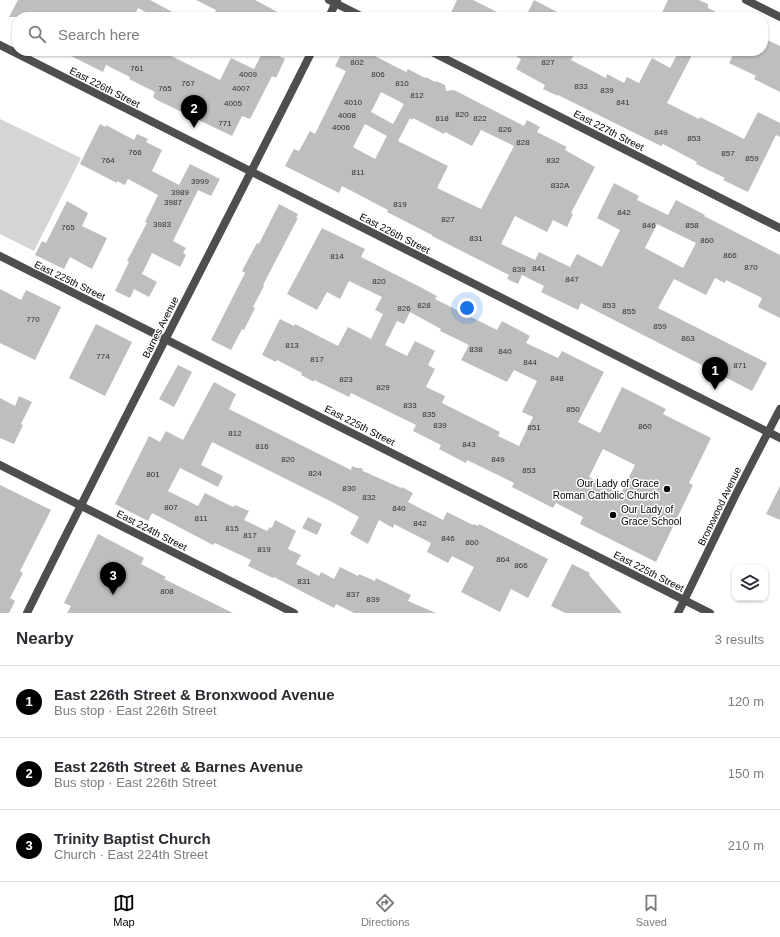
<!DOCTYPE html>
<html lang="en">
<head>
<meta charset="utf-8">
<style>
  :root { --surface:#fff; --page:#f2f2f3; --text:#2b2b33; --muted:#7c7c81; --line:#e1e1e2; --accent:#000 }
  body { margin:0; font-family:Helvetica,sans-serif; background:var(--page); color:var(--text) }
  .controls { position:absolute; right:12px; bottom:12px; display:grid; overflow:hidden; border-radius:8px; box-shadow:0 1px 3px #0004 }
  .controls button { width:36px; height:36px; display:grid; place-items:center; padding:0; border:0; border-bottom:1px solid var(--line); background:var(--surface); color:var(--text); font:20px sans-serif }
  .you { position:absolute; left:467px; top:308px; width:14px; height:14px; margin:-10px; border:3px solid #fff; border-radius:50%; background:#1a73e8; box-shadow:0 0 0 6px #1a73e833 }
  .badge { display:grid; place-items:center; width:26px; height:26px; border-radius:50%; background:var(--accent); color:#fff; font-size:13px; font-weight:700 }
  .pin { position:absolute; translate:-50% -33px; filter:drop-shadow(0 1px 2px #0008) }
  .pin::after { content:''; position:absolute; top:21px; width:14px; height:12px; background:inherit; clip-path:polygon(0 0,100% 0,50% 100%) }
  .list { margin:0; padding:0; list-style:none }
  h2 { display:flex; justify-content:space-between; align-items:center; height:52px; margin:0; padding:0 16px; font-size:17px }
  h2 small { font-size:13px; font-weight:400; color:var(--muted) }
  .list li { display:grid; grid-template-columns:26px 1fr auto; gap:12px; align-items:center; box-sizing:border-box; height:72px; padding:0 16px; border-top:1px solid var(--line) }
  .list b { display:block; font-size:15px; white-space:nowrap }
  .list p { margin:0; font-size:13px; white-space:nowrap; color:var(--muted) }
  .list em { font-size:13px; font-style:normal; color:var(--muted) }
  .icon { flex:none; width:22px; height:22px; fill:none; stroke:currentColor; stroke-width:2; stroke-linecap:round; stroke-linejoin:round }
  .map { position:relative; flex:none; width:780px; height:613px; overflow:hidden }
  .search { position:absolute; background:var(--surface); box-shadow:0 1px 3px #0004; left:12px; right:12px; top:12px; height:44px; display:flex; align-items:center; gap:10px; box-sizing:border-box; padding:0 14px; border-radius:16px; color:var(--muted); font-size:15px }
  .sheet { height:268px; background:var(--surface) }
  nav { display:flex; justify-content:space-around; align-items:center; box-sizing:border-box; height:56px; border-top:1px solid var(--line); background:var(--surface); font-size:11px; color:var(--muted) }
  nav a { display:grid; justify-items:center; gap:2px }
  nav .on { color:var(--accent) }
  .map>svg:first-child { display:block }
  .green { fill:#d5d5d5 }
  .building { fill:#bebebe; fill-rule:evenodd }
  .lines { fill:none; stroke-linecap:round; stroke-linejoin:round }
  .minor { stroke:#4e4e4e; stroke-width:8 }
  .tertiary { stroke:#4e4e4e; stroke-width:8 }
  .poi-dot { fill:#000; stroke:#fff; stroke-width:1.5 }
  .labels { text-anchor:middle; stroke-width:3; stroke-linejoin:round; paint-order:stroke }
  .number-label { font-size:8px; fill:#303030 }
  .street-label { font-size:10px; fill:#000; stroke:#fff }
  .poi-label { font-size:10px; fill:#000; stroke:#fff; text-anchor:end }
</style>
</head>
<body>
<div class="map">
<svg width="780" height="613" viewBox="0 0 780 613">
  <rect width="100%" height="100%" fill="#fff"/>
  <polygon class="green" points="0,119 81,158 34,251 0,234"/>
  <g class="building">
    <polygon points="18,0 150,0 182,17 155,17 138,8 134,17 9,17"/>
    <polygon points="196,0 255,0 287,17 213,17 216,10"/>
    <polygon points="457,0 473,0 507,17 449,17"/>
    <polygon points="534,0 567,17 537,17 528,12"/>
    <polygon points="668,0 699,0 708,4 708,8 727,17 660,17"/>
    <polygon points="763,38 780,46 780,92 754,79 756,76 729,63 735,51 763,51"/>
    <polygon points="61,51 161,51 220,80 231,58 254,69 263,51 269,51 285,59 276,78 272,76 250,119 242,116 232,136 157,100 153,97 155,92 129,79 130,77 106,65 103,72"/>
    <path d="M343 51H365L406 72 408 69 425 78 426 77 435 82 436 81 445 85 446 91 454 90 524 126 527 120 540 127 537 132 567 147 565 150 595 167 571 213 573 214 567 227 553 220 547 232 515 216 501 244 535 260 539 252 570 267 577 254 602 267 620 230 597 218 614 183 639 196 637 200 668 215 676 200 705 215 704 216 780 255V318L758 307 762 298 726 280 725 283 715 278 706 295 674 279 658 308 767 363 752 391 581 303 578 310 541 292 544 286 522 275 518 284 507 279 509 275 432 236V235L387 212 388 210 342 186 339 193 285 166 294 149 299 151 310 131 315 134 346 71 335 66ZM381 92 404 104 393 124 371 112ZM410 118 412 120 413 118 444 134 445 132 472 146 481 130 514 146 481 209 437 188 448 166 398 141ZM365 124 387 136 375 159 353 147ZM657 224 696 243 683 268 645 248Z"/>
    <polygon points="507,51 576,51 571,60 606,78 607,74 624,83 627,77 639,83 652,58 670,68 679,51 694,51 667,103 699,119 700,117 744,139 758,112 780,123 780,137 776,135 748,192 723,180 725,178 696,164 697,162 663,144 661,146 558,95 558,96 543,89 545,85 516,69 521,59"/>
    <polygon points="100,124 105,127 106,125 134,140 137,134 148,139 146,142 162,150 152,171 179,185 190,164 220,179 211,196 198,190 173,241 186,248 183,253 186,255 180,267 152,253 142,274 157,282 149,297 134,289 130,298 115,291 129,262 127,261 147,223 145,222 158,195 128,179 125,185 117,181 117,183 80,164"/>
    <polygon points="67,201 88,213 82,226 107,238 92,269 70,257 64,269 35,255 42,241 46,243"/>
    <polygon points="279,204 298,214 296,218 298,218 263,285 264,286 253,307 255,308 244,330 242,329 231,350 211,340 245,273 242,271 257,243 259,244"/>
    <path d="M322 228 365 249 361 257 422 288 437 296 435 299 497 330 502 321 530 336 526 343 558 358 562 351 604 372 578 422 600 433 622 387 666 409 663 414 711 438 689 483 693 485 656 562 580 524 583 517 556 503 553 508 512 487 514 483 467 460 466 463 439 449 441 445 413 431 416 425 351 393 349 397 314 380V382L301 375 302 373 277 360 276 362 262 355 280 319 294 326 295 324 338 346 348 327 371 339 383 314 375 310 382 297 349 281 340 299 327 292 317 310 287 294ZM410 312 441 329 440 331 469 345 461 360 507 382 514 370 537 381 522 412 533 417 519 446 498 436 500 432 442 403 445 396 426 387 435 369 428 365 435 351 415 341 407 356 385 345 397 321 404 324ZM603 449 635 465 621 493 589 477Z"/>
    <polygon points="0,289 21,300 26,290 61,307 35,360 0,343"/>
    <polygon points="96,324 132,342 105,396 69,378"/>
    <polygon points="178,365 192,372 174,407 159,399"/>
    <polygon points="214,382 236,394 229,409 351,470 352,466 357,468 362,468 363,471 401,488 402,487 413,493 408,502 443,520 447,512 473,525 474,524 478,526 479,524 548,559 528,598 511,589 500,612 461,592 474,567 452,556 448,563 427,552 431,543 394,524 393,528 379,520 368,544 350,534 359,517 334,503 212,442 201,465 223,476 218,487 180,468 168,491 198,506 205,493 233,507 235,505 249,511 244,520 267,531 270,527 272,528 275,520 296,531 288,549 301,555 296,564 319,576 321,572 334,579 340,567 358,576 359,574 375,581 376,578 411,595 408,601 436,613 354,613 336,604 334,608 274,577 273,578 248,566 251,560 215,543 213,545 152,513 148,521 115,504 149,436 160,442 166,431 183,440"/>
    <polygon points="19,396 32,402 21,424 23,425 14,444 0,438 0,398 15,406"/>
    <polygon points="0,485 51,510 20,571 23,573 10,598 15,601 9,613 0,613"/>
    <polygon points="780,486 780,520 766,514"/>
    <polygon points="308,517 322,524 317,535 302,528"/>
    <polygon points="98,534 144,558 141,564 166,577 164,579 233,613 67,613 71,606 64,603"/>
    <polygon points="572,564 590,573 589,575 622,613 565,613 551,606"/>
  </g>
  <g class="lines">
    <g class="minor">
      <polyline points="329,0 363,17"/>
      <polyline points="746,0 780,17"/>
      <polyline points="0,45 780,438"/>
      <polyline points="430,51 780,228"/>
      <polyline points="0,256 710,613"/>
      <polyline points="0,465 294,613"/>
    </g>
    <g class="tertiary">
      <polyline points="329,17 337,0"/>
      <path d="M27 613C120 425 218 239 312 51"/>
      <polyline points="678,613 736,494 780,409"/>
    </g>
  </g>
  <g class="poi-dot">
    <circle cx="667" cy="489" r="4"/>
    <circle cx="613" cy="515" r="4"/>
  </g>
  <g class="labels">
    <g class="number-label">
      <text x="357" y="65">802</text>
      <text x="548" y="65">827</text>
      <text x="137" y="71">761</text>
      <text x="248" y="77">4009</text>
      <text x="378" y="77">806</text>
      <text x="188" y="86">767</text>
      <text x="402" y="86">810</text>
      <text x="581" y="89">833</text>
      <text x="165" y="91">765</text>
      <text x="241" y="91">4007</text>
      <text x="607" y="93">839</text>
      <text x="417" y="98">812</text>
      <text x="353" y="105">4010</text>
      <text x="623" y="105">841</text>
      <text x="233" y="106">4005</text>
      <text x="462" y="117">820</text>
      <text x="347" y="118">4008</text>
      <text x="442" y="121">818</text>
      <text x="480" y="121">822</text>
      <text x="225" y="126">771</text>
      <text x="341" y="130">4006</text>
      <text x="505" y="132">826</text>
      <text x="661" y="135">849</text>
      <text x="694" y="141">853</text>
      <text x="523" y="145">828</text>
      <text x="135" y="155">766</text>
      <text x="728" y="156">857</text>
      <text x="752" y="161">859</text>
      <text x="108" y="163">764</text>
      <text x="553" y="163">832</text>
      <text x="358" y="175">811</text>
      <text x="200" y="184">3999</text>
      <text x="560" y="188">832A</text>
      <text x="180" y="195">3989</text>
      <text x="173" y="205">3987</text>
      <text x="400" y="207">819</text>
      <text x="624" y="215">842</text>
      <text x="448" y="222">827</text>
      <text x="162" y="227">3983</text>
      <text x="649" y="228">846</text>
      <text x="692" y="228">858</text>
      <text x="68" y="230">765</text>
      <text x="476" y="241">831</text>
      <text x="707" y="243">860</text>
      <text x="730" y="258">866</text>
      <text x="337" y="259">814</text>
      <text x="751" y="270">870</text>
      <text x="539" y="271">841</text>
      <text x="519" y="272">839</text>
      <text x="572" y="282">847</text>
      <text x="379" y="284">820</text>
      <text x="424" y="308">828</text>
      <text x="609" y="308">853</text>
      <text x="404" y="311">826</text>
      <text x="629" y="314">855</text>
      <text x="33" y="322">770</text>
      <text x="660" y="329">859</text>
      <text x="688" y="341">863</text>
      <text x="292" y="348">813</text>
      <text x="476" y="352">838</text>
      <text x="505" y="354">840</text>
      <text x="103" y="359">774</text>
      <text x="317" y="362">817</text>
      <text x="530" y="365">844</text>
      <text x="740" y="368">871</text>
      <text x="557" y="381">848</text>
      <text x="346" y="382">823</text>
      <text x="383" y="390">829</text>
      <text x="410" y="408">833</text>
      <text x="573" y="412">850</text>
      <text x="429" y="417">835</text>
      <text x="440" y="428">839</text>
      <text x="645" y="429">860</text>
      <text x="534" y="430">851</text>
      <text x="235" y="436">812</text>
      <text x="469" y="447">843</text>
      <text x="262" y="449">816</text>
      <text x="288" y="462">820</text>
      <text x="498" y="462">849</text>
      <text x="529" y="473">853</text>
      <text x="315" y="476">824</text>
      <text x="153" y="477">801</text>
      <text x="349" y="491">830</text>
      <text x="369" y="500">832</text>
      <text x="171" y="510">807</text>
      <text x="399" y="511">840</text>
      <text x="201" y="521">811</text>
      <text x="420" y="526">842</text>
      <text x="232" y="531">815</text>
      <text x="250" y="538">817</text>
      <text x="448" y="541">846</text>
      <text x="472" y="545">860</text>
      <text x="264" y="552">819</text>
      <text x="503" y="562">864</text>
      <text x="521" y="568">866</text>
      <text x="304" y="584">831</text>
      <text x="167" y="594">808</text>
      <text x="353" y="597">837</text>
      <text x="373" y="602">839</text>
    </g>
    <g class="street-label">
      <text transform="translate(105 87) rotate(27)" y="4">East 226th Street</text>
      <text transform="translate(609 130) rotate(27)" y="4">East 227th Street</text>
      <text transform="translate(395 233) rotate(27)" y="4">East 226th Street</text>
      <text transform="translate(70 280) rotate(26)" y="4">East 225th Street</text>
      <text transform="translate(160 327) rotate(-63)" y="4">Barnes Avenue</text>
      <text transform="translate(360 425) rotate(27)" y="4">East 225th Street</text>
      <text transform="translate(719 506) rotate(-64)" y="4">Bronxwood Avenue</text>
      <text transform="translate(152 530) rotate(27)" y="4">East 224th Street</text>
      <text transform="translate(649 571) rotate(27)" y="4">East 225th Street</text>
    </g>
    <g class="poi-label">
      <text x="659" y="487">Our Lady of Grace<tspan x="659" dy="12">Roman Catholic Church</tspan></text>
      <text x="621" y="513" text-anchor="start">Our Lady of<tspan x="621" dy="12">Grace School</tspan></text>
    </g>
  </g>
</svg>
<div class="controls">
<button><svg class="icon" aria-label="layers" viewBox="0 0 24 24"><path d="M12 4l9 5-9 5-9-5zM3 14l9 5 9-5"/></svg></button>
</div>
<div class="you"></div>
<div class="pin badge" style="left:715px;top:390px">1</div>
<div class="pin badge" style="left:194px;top:128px">2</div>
<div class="pin badge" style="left:113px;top:595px">3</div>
<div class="search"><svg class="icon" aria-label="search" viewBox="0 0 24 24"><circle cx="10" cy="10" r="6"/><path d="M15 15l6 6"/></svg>Search here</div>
</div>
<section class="sheet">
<h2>Nearby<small>3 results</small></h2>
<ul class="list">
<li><span class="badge">1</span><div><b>East 226th Street &amp; Bronxwood Avenue</b><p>Bus stop · East 226th Street</p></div><em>120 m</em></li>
<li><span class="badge">2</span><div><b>East 226th Street &amp; Barnes Avenue</b><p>Bus stop · East 226th Street</p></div><em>150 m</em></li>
<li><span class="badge">3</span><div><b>Trinity Baptist Church</b><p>Church · East 224th Street</p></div><em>210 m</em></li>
</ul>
</section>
<nav>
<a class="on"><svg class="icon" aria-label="map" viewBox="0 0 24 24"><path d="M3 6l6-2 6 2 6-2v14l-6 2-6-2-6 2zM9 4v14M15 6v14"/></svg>Map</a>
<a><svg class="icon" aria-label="directions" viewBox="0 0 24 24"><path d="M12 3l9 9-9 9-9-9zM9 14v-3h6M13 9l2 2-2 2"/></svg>Directions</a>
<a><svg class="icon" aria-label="saved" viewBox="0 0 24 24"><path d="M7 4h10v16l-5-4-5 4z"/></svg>Saved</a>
</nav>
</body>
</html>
